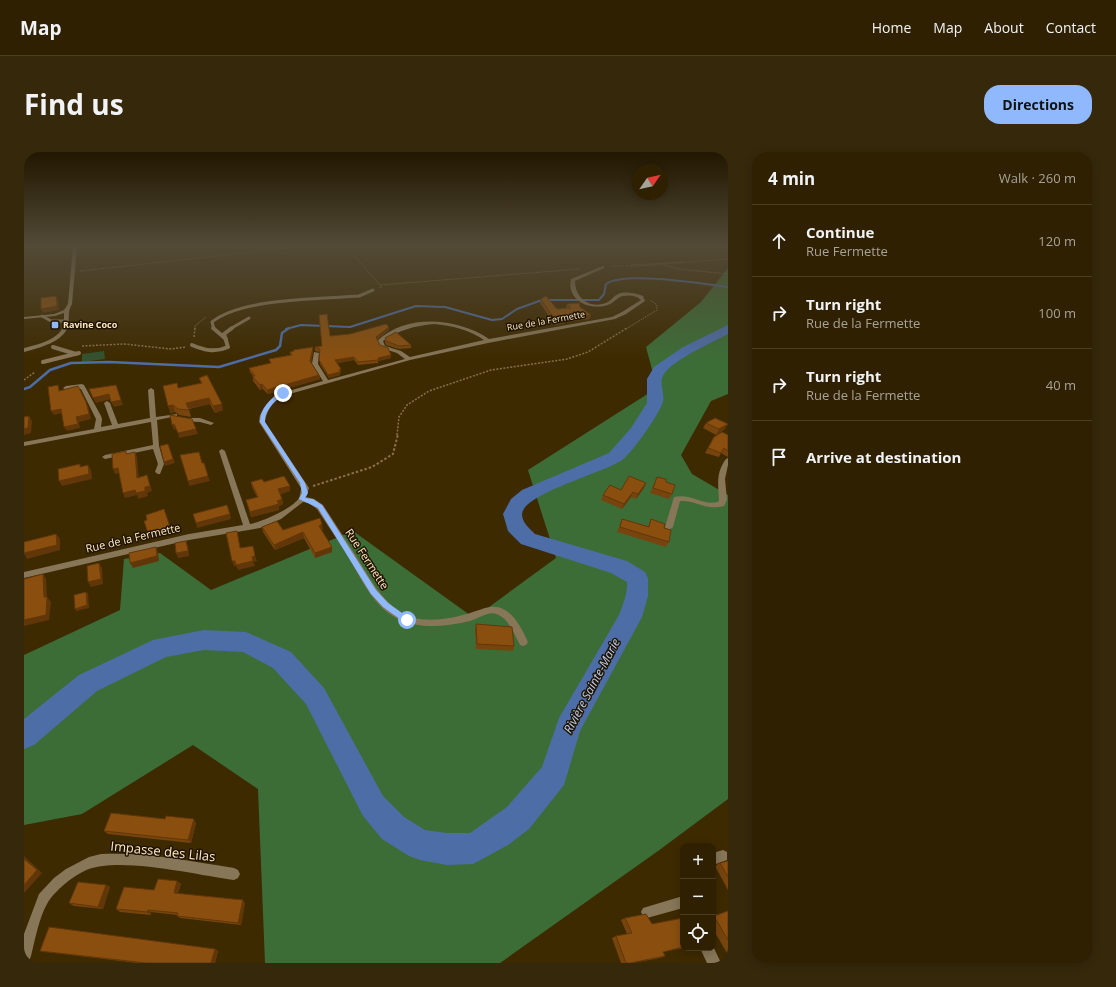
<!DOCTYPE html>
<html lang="en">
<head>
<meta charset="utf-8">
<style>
  :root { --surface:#2e2000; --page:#36280a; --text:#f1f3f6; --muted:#a7a399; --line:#493e22; --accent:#90b8fd }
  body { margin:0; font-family:"Open Sans",sans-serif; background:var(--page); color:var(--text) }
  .controls { position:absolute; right:12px; bottom:12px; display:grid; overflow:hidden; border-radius:8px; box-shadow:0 2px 10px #0003 }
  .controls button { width:36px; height:36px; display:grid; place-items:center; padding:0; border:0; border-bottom:1px solid var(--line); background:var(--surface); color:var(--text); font:20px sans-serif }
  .compass { position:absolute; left:608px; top:12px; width:36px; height:36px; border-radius:50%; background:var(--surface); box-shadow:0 2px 10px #0003; rotate:56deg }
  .stop { position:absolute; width:12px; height:12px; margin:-9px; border:3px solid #90b8fd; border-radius:50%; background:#fff }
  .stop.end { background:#90b8fd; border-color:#fff; box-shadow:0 1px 4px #0008 }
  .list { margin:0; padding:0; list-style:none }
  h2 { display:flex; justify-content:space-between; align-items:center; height:52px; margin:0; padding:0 16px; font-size:17px }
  h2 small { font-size:13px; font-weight:400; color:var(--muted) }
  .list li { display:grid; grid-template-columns:26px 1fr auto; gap:12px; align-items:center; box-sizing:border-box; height:72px; padding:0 16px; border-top:1px solid var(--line) }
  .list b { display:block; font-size:15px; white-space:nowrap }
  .list p { margin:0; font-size:13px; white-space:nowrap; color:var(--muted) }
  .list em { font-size:13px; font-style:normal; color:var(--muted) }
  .icon { flex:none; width:22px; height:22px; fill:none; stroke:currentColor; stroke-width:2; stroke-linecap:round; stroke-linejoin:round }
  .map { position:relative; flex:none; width:704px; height:811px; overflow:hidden; border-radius:16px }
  header { display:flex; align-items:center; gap:24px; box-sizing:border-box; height:56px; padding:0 20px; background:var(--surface); border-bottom:1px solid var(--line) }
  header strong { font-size:19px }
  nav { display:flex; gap:22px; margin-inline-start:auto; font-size:14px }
  .intro { display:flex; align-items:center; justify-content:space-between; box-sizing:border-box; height:96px; padding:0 24px }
  h1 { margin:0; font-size:28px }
  .button { padding:10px 18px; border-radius:16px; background:var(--accent); color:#111; font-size:14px; font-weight:700 }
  main { display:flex; gap:24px; padding:0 24px }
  aside { flex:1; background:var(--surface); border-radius:16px; box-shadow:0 2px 10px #0003 }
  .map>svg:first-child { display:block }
  .green { fill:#33522f }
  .forest { fill:#3d6d37 }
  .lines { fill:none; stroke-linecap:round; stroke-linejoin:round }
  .stream-far1 { stroke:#4d6da6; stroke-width:2 }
  .stream { stroke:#4d6da6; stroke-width:2.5 }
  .river { fill:#4d6da6; fill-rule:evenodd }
  .path-far2 { stroke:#867149; stroke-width:1; stroke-dasharray:1.5 1; stroke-linecap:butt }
  .path-far1 { stroke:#867149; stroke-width:1.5; stroke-dasharray:2 1.5; stroke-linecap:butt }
  .path { stroke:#867149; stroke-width:2; stroke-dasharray:2.5 2; stroke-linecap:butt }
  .lane-far1 { stroke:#877658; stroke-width:3 }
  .lane { stroke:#877658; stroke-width:4 }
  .street { fill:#877658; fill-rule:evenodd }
  .wall { fill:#77440d }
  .shaded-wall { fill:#61370a }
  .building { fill:#8a4f0f; stroke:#61370a }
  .route { fill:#90b8fd }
  .poi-dot { fill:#90b8fd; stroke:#201400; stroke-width:1.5 }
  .labels { text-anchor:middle; stroke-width:3; stroke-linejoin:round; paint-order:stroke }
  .far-street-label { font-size:9px; fill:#fde8c3; stroke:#201400 }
  .far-poi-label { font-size:9px; font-weight:bold; fill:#fde8c3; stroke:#201400; text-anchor:start }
  .street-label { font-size:11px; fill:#fde8c3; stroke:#201400 }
  .water-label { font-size:12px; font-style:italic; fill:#bbcff0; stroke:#201400 }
  .near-street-label { font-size:13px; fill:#fde8c3; stroke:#201400 }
</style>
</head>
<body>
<header>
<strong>Map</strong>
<nav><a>Home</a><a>Map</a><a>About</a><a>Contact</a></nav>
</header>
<div class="intro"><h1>Find us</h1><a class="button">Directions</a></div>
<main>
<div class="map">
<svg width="704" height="811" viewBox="0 0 704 811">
  <rect width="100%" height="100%" fill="#3e2a00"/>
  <polygon class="green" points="80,199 81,207 58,210 58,202"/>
  <polygon class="forest" points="704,116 704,242 687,249 657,303 668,322 704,343 704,647 634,699 476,811 241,811 234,637 169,593 58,662 0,673 0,503 96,458 100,407 136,401 187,438 329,379 450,466 532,406 504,318 633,236 622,195 677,150"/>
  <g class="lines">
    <path class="stream-far1" d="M262 177 277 173 326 175 392 154 421 155 468 168 478 167 493 157 518 148H575L580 142 582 132C601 119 679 132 704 135"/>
    <polyline class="stream" points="0,237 6,235 26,218 47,211 85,210 195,215 252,198 256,194 258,181 265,176"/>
    <path class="river" d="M704 173V182C687 191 650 207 640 222 634 230 641 240 639 249 637 260 608 301 598 308 580 321 500 341 498 362 498 371 506 377 511 382L603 409 621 420 624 426V444L618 465 556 579 540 633 505 677 484 693 449 712 423 713 396 708 385 704 358 687 339 664 282 552 249 516 219 500 180 498 142 505 73 539 10 593 0 597V567L55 523 129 488 180 478 222 480 267 500 300 536 359 644 380 665 401 678 423 681H446L483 655 518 615 535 566 595 463C599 452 604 441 603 430L587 421 497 392 484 379 479 362 487 347 498 338 585 301 607 276 623 251V227L630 215 659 195Z"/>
    <g class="path-far2">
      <polyline points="321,94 356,133"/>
      <polyline points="607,113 659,110"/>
      <polyline points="640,113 655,117 704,122"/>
      <polyline points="586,114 615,114 704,107"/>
      <polyline points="56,119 285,94"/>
      <polyline points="355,136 358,135 356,133 556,117"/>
      <polyline points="171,177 171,174 182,165"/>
      <polyline points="602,177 633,158 633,153 626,148"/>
    </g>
    <g class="path-far1">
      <polyline points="170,185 171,176"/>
      <polyline points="58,194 100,192 147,197 162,195"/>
      <polyline points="0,228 11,220"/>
      <polyline points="373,283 375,265 383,253 405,239 467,218 543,207 564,200 603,176"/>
    </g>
    <polyline class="path" points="289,334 348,315 369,302 374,282"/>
    <g class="lane-far1">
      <polyline points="18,164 27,169 43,169"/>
      <path d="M190 177 188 170C218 146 296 147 335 144L349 138"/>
      <polyline points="206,177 225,166"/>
    </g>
    <g class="lane">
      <polyline points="189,176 202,187"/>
      <path d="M168 193C180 198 191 201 204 195L200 182 208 176"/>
      <polyline points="29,195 52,202"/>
      <polyline points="19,210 55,201"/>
    </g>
    <g class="street">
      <path d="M49 94H53L48 152C43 161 46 164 44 173 41 190 14 196 0 200V196C12 193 34 188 39 175 40 171 40 166 40 161L31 164 0 167V165L30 162 40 158 44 152Z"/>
      <path d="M579 114H580V116L551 129C551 147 567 158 584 150 587 148 590 144 594 142 601 139 611 141 619 144L621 149 602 162 591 167 464 191 386 208 255 245C248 252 242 260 241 270L285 336 282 345 290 347 299 353C310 370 321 387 332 404 346 426 357 449 380 462 398 472 427 467 446 461 453 459 459 456 466 455 486 452 497 475 504 490L502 493 499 494 496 493C490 482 485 466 472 462 464 459 454 467 446 469 421 475 391 478 369 464 348 451 338 428 326 408 316 391 304 374 293 357L285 351 279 350 257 367 236 376 165 388 0 426V420L165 382 219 373 195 299 198 297 201 299 226 372C238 370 269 356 275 346 276 343 277 339 277 336L235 270 236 263 240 256 251 243 299 229 288 212 290 200 295 201 294 212 304 228 381 207 373 201 357 196 353 189C383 161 434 166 465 187L588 165 598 160 617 148C612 143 605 143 599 144 593 145 591 150 586 152 568 160 542 149 547 127ZM410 172C429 174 444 177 460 188L386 205 377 199 361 194 359 189C375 178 390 174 410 172Z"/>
      <polygon points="58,232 60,233 77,264 78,267 77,275 88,273 80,251 83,249 86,251 94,272 126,266 124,238 127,236 130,238 132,265 153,262 153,264 133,268 135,294 140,312 136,322 134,322 131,320 134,312 129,297 81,307 78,305 81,303 129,293 127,270 0,294 0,290 70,277 72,267 57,237 42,238 39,236 42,234"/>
      <polygon points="158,266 176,266 190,271 187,273 176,270 156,269 156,267"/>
      <path d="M704 306V313L701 327 703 348 700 354C681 359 673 348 656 349L649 375 645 378 642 377 641 375 650 345C667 341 679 354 694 350L695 348C694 332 692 320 702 307Z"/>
      <polygon points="699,698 703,700 703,708 689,713 689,701"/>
      <path d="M77 702C122 700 166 709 210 716L214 718 216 722 214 726 210 728C173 723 99 705 65 717 51 722 30 739 23 752 15 766 11 788 7 804L5 809 0 811V782L15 742 30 726 42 717 65 705Z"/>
      <polygon points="659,744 659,756 623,766 619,764 617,760 619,756"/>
      <polygon points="689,794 697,811 683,811 676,796 689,796"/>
    </g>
  </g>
  <g class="wall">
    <polygon points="517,147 533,157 542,156 543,152 556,155 566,167 541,170 541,171 531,173 516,151"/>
    <polygon points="365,178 353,188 356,193 367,206 354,209 354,211 334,213 330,208 313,211 317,221 316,221 316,223 305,226 296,212 296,200 291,199 291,195 298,194 306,184 326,182"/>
    <polygon points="361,186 387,193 387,196 375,197 362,193 361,190"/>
    <polygon points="269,198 289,199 287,210 295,223 296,227 244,242 239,237 236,238 229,229 229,224 226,220 225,216 246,211 245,207 266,203 266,200 269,199"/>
    <polygon points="175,226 199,258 191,261 186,252 165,257 167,265 155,263 151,260 146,261 154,236 177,231"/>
    <polygon points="682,271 701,277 692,283 679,276"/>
    <polygon points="704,283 704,305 697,301 695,305 681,301 690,285"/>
    <polygon points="633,325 642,330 648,342 645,347 626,341"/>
    <polygon points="227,330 240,330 266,339 256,342 258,347 259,352 255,354 255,358 227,365 222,348 233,345 228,335"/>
    <polygon points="620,336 612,347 607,345 598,357 577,348 579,343 597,338"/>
    <polygon points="598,367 624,374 627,367 640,376 645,390 642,395 593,380"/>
    <polygon points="238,375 259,378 299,377 297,378 308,400 291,406 280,386 251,398 239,380"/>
    <polygon points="452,472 490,494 489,499 452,497 451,477"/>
    <polygon points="172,671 167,691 84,682 80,679"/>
    <polygon points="704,709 704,738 691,714 696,711"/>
    <polygon points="153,729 157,732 154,741 221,751 217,773 156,766 153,763 127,760 127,763 96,760 92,757 130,738"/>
    <polygon points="82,733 86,735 79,757 50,754 45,751"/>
    <polygon points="704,759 704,803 689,777 689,764"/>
    <polygon points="601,766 628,772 659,766 659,796 639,800 641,804 636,806 609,811 597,811 588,786 592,784 603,782 597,768"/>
    <polygon points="191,797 194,799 191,811 113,811 22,800 16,799"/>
  </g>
  <g class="shaded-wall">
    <polygon points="32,144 34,149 35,158 19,161 17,157"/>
    <polygon points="567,163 566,167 541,170 541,171 531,173 532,169 541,166"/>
    <polygon points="365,175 365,178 352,189 352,185"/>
    <polygon points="289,195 289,199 287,213 286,209"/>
    <polygon points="367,203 367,206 354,209 354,206"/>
    <polygon points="330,205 330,208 311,212 311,208"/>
    <polygon points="317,217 317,221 316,221 316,223 305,226 304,223"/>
    <polygon points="295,223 296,227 244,242 243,238"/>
    <polygon points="238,232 239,237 236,238 236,233"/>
    <polygon points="92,233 99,253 90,255 87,250"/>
    <polygon points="85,242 87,247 72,251 69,246"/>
    <polygon points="185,246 186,252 164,257 162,251"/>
    <polygon points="62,250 64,254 67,267 55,270 56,276 43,279 40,275 52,265"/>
    <polygon points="198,252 199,258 191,261 189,254"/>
    <polygon points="149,253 151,260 146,261 144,254"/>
    <polygon points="37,257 39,261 30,263 27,259"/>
    <polygon points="5,264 8,269 7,281 0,283 0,277"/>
    <polygon points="150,272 152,277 150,278 148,273"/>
    <polygon points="704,272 701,277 692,283 695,277"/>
    <polygon points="172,277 174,282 155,286 154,281"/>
    <polygon points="144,292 151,311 141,314 140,310"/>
    <polygon points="111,300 113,305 115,331 113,326"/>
    <polygon points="64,313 67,318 68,327 38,334 35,329"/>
    <polygon points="94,316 97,321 91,322 89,317"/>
    <polygon points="123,323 125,329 128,339 123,341 124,344 114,347 113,343 101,346 99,341 121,335"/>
    <polygon points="184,324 186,329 165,334 164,329"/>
    <polygon points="622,331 620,336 612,347 614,342"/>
    <polygon points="266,334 266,339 255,343 254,337"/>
    <polygon points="609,340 607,345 598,357 600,352"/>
    <polygon points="258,347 259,352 255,354 255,358 227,365 226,360 253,349"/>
    <polygon points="140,357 148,380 126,386 124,381"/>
    <polygon points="206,362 207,367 173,376 172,371"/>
    <polygon points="298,372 299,377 295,379 295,374"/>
    <polygon points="279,380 280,386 251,398 250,393"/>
    <polygon points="32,382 36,387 36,398 3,407 0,401"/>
    <polygon points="162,389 164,394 165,404 154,406 152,401"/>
    <polygon points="132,395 134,400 135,409 109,416 106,411"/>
    <polygon points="308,395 308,400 291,406 291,401"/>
    <polygon points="231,404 233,409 230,410 228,405"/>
    <polygon points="208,409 229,409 231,414 214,418 212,414 210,414"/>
    <polygon points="75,411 78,416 79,432 67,435 64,430"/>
    <polygon points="19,422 22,427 23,447 23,445 27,450 25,468 0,474 0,468 20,445"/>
    <polygon points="62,440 64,442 65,456 52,459 51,457"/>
    <polygon points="170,667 172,671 167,691 164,688"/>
    <polygon points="0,704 18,721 0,741"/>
    <polygon points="153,729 157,732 153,744 150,741"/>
    <polygon points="82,733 86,735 79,757 74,755"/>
    <polygon points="219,748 221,751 217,773 214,771"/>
    <polygon points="124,758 127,760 127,763 123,760"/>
    <polygon points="191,797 194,799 191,811 187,811"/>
  </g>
  <g class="building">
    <polygon points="32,144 33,154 17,157 17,146"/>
    <polygon points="522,144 533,157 547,156 543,152 555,151 556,155 567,163 541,166 542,167 532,169 517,147"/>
    <polygon points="303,162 306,184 326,182 362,172 365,175 352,185 356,193 364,196 367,203 354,206 354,208 334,210 330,205 311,208 317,217 315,218 316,220 304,223 295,208 296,197 291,195 298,194 295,163"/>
    <polygon points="372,180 387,193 375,194 362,189 361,186"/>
    <polygon points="289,195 286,209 295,223 243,238 238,232 236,233 228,224 231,224 225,216 247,211 245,207 268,203 266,200 270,199 269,198"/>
    <polygon points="183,223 198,252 189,254 185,246 162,251 165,258 154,257 149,253 144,254 139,234 153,231 154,236 178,231 175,226"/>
    <polygon points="34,233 35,239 54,234 62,250 65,262 52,265 54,272 40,275 37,257 27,259 24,235"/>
    <polygon points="92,233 97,248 87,250 85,242 69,246 65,237"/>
    <polygon points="146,263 168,267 172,277 154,281 150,272 148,273"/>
    <polygon points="5,264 4,276 0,277 0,265"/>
    <polygon points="691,266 704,272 695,277 682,271"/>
    <polygon points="698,280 704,283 704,299 700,296 697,301 684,296 690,285"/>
    <polygon points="144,292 149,307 140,310 136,294"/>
    <polygon points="102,299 102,302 111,300 113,326 123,323 126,334 121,335 121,339 112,341 111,338 99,341 94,316 89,317 88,302"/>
    <polygon points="175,300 178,311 180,311 184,324 164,329 156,303"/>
    <polygon points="56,312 56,315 64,313 65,322 35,329 34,317"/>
    <polygon points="260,324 266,334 254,337 258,347 253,349 255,352 226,360 222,348 234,345 227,330 238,327 240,330"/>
    <polygon points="605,324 622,331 614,342 609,340 600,352 579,343 586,333 597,338"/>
    <polygon points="633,325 642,327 642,330 651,333 648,342 629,336"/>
    <polygon points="203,353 206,362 172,371 169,362"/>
    <polygon points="140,357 146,375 124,381 120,369 123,368 122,363"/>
    <polygon points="296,366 298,372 295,374 308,395 291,401 279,380 250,393 238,375 253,369 259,378"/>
    <polygon points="598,367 625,375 627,367 641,372 640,376 647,378 645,390 596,375"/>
    <polygon points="213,379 216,396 229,394 231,404 228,405 229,409 212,413 211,409 208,409 202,381"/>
    <polygon points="32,382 33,393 0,401 0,390"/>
    <polygon points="162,389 164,399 152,401 151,391"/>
    <polygon points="132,395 133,404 106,411 105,401"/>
    <polygon points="75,411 77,427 64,430 63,414"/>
    <polygon points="19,422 20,445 23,445 22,463 0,468 0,427"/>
    <polygon points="62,440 63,453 51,457 50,443"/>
    <polygon points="452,472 488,475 490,494 453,492"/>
    <polygon points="87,661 141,667 142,664 170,667 164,688 80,679"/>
    <polygon points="0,707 13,718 0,733"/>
    <polygon points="704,709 704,725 696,711"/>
    <polygon points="134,727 153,729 150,741 219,748 214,771 153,764 154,761 124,758 123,760 92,757 100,735 130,738"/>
    <polygon points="54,730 82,733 74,755 45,751"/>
    <polygon points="704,759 704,788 690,764"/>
    <polygon points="622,762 628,772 659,766 659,795 639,800 641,804 606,811 602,811 592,784 608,781 601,766"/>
    <polygon points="25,775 191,797 187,811 122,811 16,799"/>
  </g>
  <linearGradient id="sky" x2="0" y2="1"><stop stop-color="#221700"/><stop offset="0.45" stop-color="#524a37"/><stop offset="1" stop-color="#524a37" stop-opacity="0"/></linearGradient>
  <rect width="704" height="208" fill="url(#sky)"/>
  <path class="route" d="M257 240 261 241C252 249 241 256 241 270L281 331 284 341 281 346 289 347 298 353 352 438 364 451 385 466V470H380L359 455 347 442 294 356 275 347 278 341 276 331 236 270C236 256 247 246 257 240Z"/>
  <rect class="poi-dot" x="27" y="169" width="8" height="8" rx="2"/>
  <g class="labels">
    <g class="far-street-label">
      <text transform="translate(522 169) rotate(-10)" y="3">Rue de la Fermette</text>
    </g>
    <g class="far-poi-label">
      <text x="39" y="176">Ravine Coco</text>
    </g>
    <g class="street-label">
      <text transform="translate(109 386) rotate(-13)" y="4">Rue de la Fermette</text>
      <text transform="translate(343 407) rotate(57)" y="4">Rue Fermette</text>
    </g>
    <g class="water-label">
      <text transform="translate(568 534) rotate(-62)" y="4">Rivière Sainte-Marie</text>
    </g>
    <g class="near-street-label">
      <text transform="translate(139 699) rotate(6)" y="5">Impasse des Lilas</text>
    </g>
  </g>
</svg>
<div class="controls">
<button>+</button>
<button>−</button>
<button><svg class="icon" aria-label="locate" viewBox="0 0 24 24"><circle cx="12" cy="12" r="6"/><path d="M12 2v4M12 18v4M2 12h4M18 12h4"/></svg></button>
</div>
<svg class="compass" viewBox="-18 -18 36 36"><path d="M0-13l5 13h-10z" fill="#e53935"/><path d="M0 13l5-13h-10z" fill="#a7a399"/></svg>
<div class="stop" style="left:383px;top:468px"></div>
<div class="stop end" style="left:259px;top:241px"></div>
</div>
<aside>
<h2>4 min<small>Walk · 260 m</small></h2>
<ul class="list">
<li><svg class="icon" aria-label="ahead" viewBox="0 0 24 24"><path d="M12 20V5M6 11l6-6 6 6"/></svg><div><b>Continue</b><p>Rue Fermette</p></div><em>120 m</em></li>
<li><svg class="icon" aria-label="right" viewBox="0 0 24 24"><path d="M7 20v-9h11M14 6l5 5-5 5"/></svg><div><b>Turn right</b><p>Rue de la Fermette</p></div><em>100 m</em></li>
<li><svg class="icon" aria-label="right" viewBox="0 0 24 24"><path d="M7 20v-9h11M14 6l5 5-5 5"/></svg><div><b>Turn right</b><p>Rue de la Fermette</p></div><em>40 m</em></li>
<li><svg class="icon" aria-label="arrive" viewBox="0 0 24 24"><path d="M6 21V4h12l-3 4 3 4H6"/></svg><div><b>Arrive at destination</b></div></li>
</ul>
</aside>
</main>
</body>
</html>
